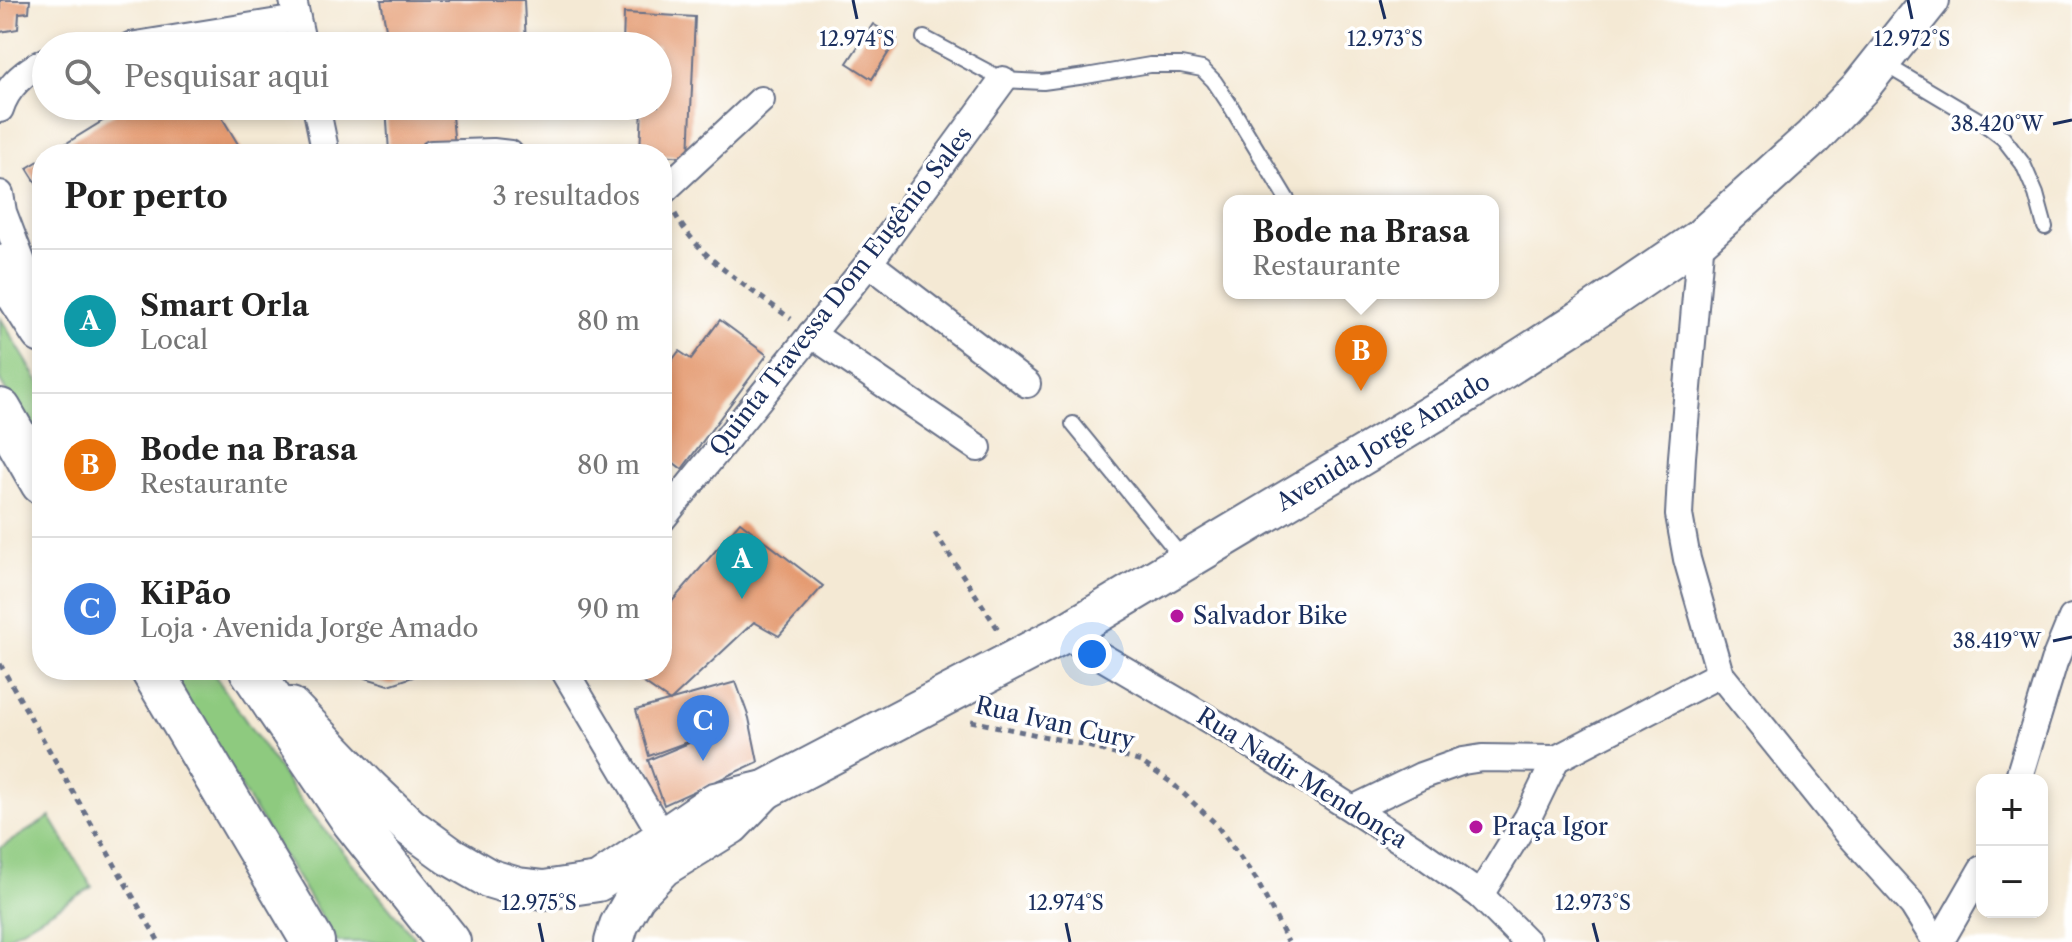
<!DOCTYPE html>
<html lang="pt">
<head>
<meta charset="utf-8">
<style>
  :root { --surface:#fff; --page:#f6f6f6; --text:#222; --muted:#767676; --line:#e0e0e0; --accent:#d93025 }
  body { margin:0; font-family:"Libre Caslon Text",serif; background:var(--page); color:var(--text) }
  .controls { position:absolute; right:24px; bottom:24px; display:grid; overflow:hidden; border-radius:16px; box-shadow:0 4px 12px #0003 }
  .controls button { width:72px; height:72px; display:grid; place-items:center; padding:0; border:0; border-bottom:2px solid var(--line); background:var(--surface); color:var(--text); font:40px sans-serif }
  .you { position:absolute; left:1092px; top:654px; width:28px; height:28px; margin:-20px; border:6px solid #fff; border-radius:50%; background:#1a73e8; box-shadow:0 0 0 12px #1a73e833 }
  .badge { display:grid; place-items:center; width:52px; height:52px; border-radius:50%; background:var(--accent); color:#fff; font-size:26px; font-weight:700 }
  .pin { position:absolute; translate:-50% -66px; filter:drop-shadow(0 2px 4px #0008) }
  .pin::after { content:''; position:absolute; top:42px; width:28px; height:24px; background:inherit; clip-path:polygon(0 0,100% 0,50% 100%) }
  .popup { position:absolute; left:1223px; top:195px; width:276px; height:104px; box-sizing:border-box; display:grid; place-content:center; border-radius:16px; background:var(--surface); filter:drop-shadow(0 2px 6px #0005); font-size:26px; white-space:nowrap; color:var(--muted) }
  .popup b { font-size:30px; color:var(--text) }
  .popup::after { content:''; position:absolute; left:50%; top:100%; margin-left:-16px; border:16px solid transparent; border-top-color:var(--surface) }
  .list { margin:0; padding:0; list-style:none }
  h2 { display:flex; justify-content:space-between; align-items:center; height:104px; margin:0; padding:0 32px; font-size:34px }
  h2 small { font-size:26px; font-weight:400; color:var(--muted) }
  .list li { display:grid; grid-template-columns:52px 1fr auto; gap:24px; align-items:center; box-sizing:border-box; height:144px; padding:0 32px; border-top:2px solid var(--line) }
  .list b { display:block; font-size:30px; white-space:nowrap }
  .list p { margin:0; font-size:26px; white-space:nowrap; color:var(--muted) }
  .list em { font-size:26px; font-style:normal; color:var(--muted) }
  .icon { flex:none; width:44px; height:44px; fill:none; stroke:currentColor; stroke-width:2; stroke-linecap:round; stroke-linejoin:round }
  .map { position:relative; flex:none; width:2072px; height:942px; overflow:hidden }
  .search { position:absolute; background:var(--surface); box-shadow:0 4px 12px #0003; left:32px; top:32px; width:640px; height:88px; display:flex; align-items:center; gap:20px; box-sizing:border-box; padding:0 28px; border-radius:44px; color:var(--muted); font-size:30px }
  .panel { position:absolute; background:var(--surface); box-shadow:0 4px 12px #0003; left:32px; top:144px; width:640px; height:536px; border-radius:32px }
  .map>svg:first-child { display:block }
  .green { fill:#8eca7f; stroke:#547c6e; stroke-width:2 }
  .building { fill:#e49a70 }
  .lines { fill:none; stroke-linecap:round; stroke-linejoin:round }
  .service-casing { stroke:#677087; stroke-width:18 }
  .minor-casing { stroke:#677087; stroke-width:30 }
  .secondary-casing { stroke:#677087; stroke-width:42 }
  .primary-casing { stroke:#677087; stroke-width:46 }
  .path { stroke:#677087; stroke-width:5; stroke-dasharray:6 6; stroke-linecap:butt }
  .service { stroke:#fff; stroke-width:14 }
  .minor { stroke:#fff; stroke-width:26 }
  .secondary { stroke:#fff; stroke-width:38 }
  .primary { stroke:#fff; stroke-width:42 }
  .ticks { fill:none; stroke:#1b2f5e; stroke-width:3 }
  .poi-dot { fill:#b5179e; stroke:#fff; stroke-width:3 }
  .labels { text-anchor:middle; stroke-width:7; stroke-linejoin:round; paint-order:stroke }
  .street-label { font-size:24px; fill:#1b2f5e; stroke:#fff }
  .poi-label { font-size:24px; fill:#1b2f5e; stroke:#fff; text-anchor:start }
  .ticks-label { font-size:20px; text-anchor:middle; fill:#1b2f5e; stroke:#fff; stroke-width:7; stroke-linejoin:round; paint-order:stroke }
</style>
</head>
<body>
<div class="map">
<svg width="2072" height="942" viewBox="0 0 2072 942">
  <rect width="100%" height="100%" fill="#fff"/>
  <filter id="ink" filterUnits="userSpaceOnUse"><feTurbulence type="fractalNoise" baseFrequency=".0125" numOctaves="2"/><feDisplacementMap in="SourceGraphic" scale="16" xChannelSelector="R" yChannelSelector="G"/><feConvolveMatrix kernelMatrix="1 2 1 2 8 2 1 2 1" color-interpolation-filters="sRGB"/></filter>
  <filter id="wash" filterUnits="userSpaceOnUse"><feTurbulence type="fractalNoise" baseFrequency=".006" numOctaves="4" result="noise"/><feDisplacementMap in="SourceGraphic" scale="32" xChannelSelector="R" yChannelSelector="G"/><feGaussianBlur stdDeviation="1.8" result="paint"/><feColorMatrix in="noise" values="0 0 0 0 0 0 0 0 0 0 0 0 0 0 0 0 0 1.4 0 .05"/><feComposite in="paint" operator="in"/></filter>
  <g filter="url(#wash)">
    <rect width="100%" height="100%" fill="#f4e9d4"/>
    <g class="green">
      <polygon points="0,317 42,387 42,453 0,381"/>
      <polygon points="170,670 211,670 300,800 418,942 337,942 204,728"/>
      <polygon points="50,817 92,887 0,942 0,848"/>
    </g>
    <g id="blocks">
      <g class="building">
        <polygon points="0,0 30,0 29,12 19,13 18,29 0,32"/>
        <polygon points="381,0 524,0 526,46 389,46"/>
        <polygon points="624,13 695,17 689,157 640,154 642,106 658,106 658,46 623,46"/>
        <polygon points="873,24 897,39 872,79 847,63"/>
        <polygon points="127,106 215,106 244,154 49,154"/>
        <polygon points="386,106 451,106 455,146 389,152"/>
        <polygon points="42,159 42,192 27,168"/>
        <polygon points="720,320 767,355 682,469 662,454 662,374 679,351 691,359"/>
        <polygon points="740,522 823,586 779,636 754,622 670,701 625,670 662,670 662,613"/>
        <polygon points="355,670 420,670 413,677 389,685 359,676"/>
        <polygon points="736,682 749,718 758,762 664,805 648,760 720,730 649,756 636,710"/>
      </g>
    </g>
  </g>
  <g filter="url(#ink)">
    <use href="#blocks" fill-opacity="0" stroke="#677087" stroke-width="2"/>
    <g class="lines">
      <defs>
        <g id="service">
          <polyline points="924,38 1003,80 1043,82 1086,76 1150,65 1181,65 1202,69 1214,81 1230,105 1288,201"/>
          <polyline points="1881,62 1982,122 2003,138 2023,164 2036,194 2045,227"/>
          <polyline points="1073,424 1184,560"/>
        </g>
        <g id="minor">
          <polyline points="293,0 303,46"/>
          <polyline points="130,46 297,19"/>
          <polyline points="316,106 326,154"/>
          <path d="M0 109C7 87 25 71 46 61"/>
          <polyline points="432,154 493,152 510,154"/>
          <polyline points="662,192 761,100"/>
          <polyline points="0,194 3,212 33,291"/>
          <polyline points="1701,238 1682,457 1679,515 1687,559 1720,674 1848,833 1913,905 1936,942"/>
          <polyline points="869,263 1027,384"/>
          <polyline points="811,334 978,448"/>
          <polyline points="662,519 869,263 1003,80"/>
          <polyline points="1063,634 1249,743 1418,851 1480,895 1527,942"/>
          <polyline points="564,670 663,837"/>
          <polyline points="2018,780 2054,662 2072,618"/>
          <polyline points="1353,809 1421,776 1463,761 1482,758 1556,759 1720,674"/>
          <polyline points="1480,895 1528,817 1556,759"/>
          <polyline points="1940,942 1982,869"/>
        </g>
        <g id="secondary">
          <polyline points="291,707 369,788 410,827 450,856 488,878 518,887 544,890 598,882 715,802 765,790 1063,634 1462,396 1582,319 1701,238 1813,137 1860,88 1930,0"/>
          <polyline points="614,942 619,925 636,895 663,867 731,825 765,790"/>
        </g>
        <g id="primary">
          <polyline points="0,266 42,332"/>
          <polyline points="0,410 42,483"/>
          <polyline points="152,670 313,942"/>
          <polyline points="251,670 353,821 449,942"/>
        </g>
      </defs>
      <use href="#service" class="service-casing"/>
      <use href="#minor" class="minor-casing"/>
      <use href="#secondary" class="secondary-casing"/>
      <use href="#primary" class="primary-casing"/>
      <g class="path">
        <path d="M675 214C700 260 750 288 791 319"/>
        <polyline points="935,533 998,629"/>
        <polyline points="0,664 159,942"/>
        <polyline points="971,721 1085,745 1141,762 1172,783 1215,823 1256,879 1288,942"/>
      </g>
      <use href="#service" class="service"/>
      <use href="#minor" class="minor"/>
      <use href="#secondary" class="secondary"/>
      <use href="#primary" class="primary"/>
    </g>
  </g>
  <path class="ticks" d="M853 0 857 19M1380 0 1385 19M1908 0 1912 19M2053 124 2072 120M2053 641 2072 637M539 923 543 942M1066 923 1070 942M1593 923 1598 942"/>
  <g class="poi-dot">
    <circle cx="1177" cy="616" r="8"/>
    <circle cx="1476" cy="827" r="8"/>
  </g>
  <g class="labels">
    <g class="street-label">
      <text transform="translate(841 291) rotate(-52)" y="8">Quinta Travessa Dom Eugênio Sales</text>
      <text transform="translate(1383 442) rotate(-31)" y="8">Avenida Jorge Amado</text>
      <text transform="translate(1055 723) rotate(13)" y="8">Rua Ivan Cury</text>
      <text transform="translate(1302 778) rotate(32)" y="8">Rua Nadir Mendonça</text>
    </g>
    <g class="poi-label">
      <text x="1193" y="624">Salvador Bike</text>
      <text x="1492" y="835">Praça Igor</text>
    </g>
  </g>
  <g class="ticks-label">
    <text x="857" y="46">12.974°S</text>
    <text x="1385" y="46">12.973°S</text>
    <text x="1912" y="46">12.972°S</text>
    <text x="1997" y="131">38.420°W</text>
    <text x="1997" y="648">38.419°W</text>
    <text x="539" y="910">12.975°S</text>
    <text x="1066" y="910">12.974°S</text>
    <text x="1593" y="910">12.973°S</text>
  </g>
</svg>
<div class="controls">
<button>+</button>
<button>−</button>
</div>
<div class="you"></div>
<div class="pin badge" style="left:742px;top:599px;background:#0f9aa8">A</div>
<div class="pin badge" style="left:1361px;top:391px;background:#e8710a">B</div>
<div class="popup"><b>Bode na Brasa</b>Restaurante</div>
<div class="pin badge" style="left:703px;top:761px;background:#3f7fe0">C</div>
<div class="search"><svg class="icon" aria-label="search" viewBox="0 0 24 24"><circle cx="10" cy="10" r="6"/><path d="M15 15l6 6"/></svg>Pesquisar aqui</div>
<section class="panel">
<h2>Por perto<small>3 resultados</small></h2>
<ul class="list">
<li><span class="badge" style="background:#0f9aa8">A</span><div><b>Smart Orla</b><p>Local</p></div><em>80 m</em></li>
<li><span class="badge" style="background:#e8710a">B</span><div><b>Bode na Brasa</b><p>Restaurante</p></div><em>80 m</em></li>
<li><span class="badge" style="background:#3f7fe0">C</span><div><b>KiPão</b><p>Loja · Avenida Jorge Amado</p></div><em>90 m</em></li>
</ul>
</section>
</div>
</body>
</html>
